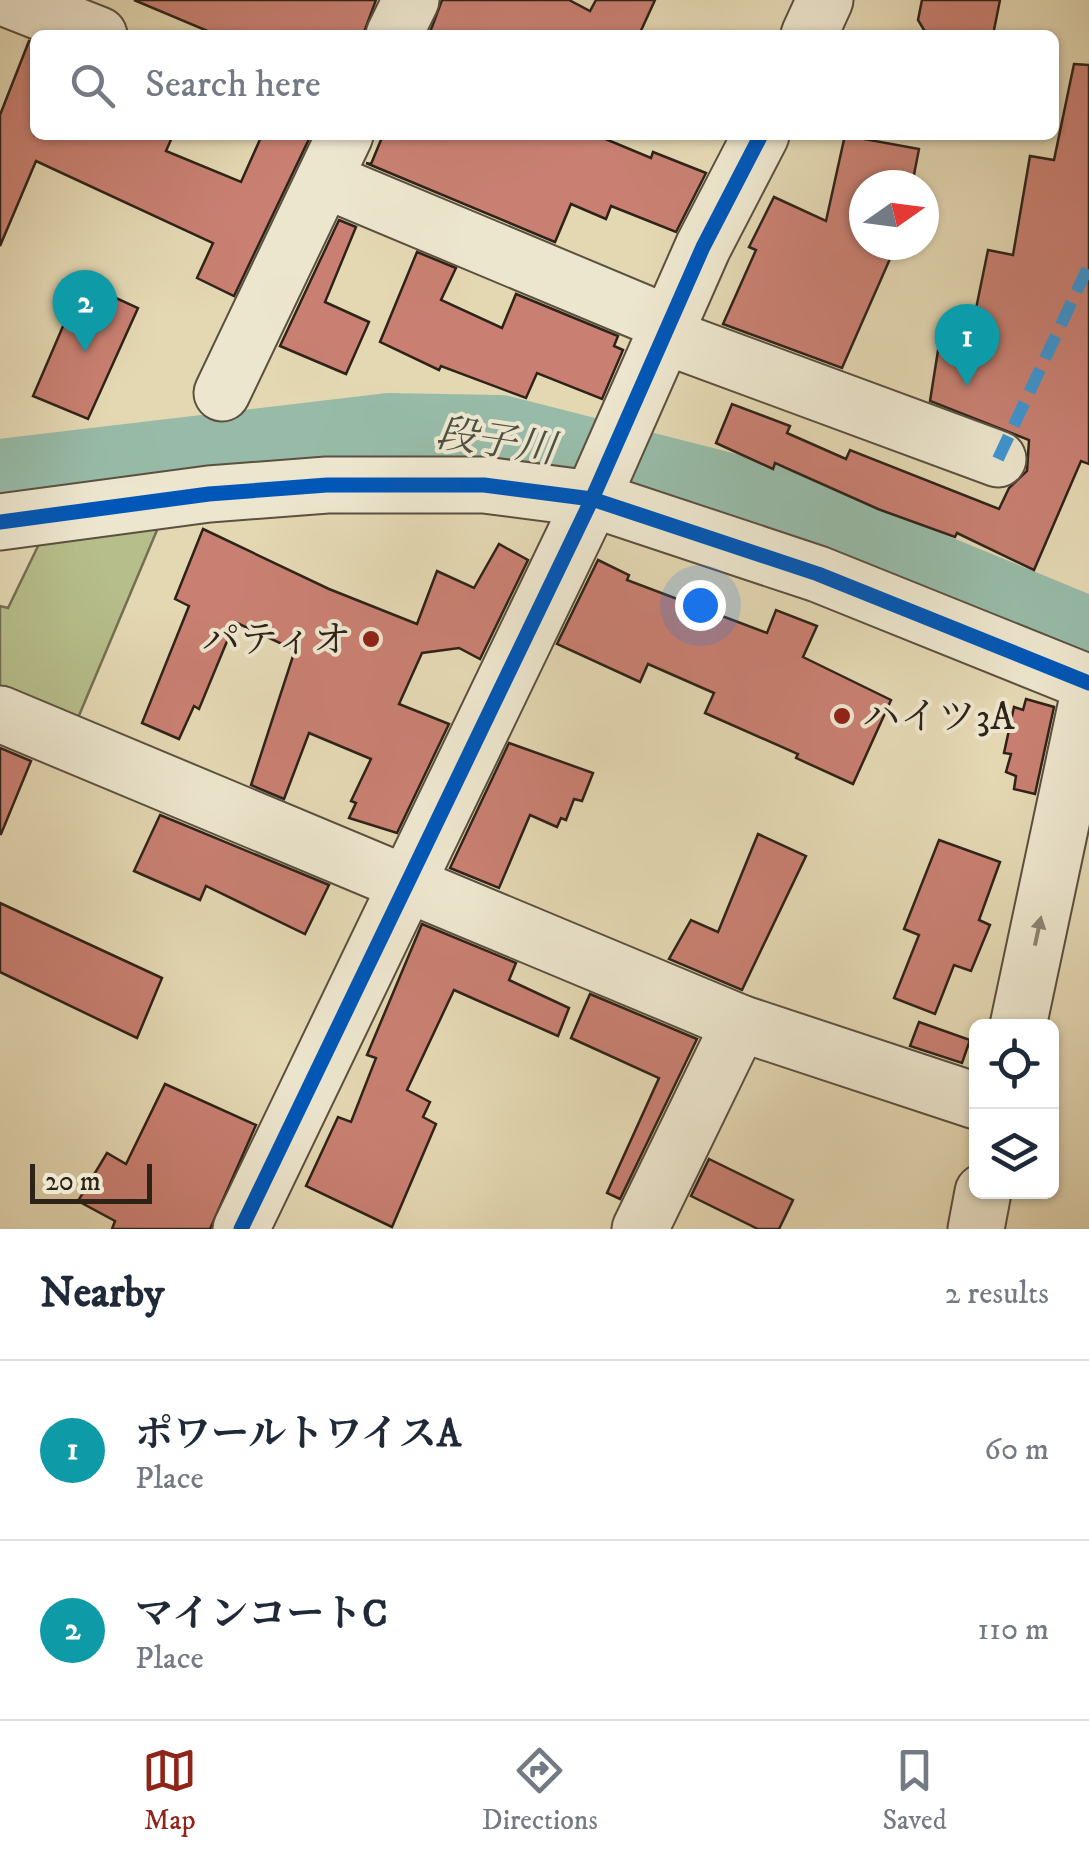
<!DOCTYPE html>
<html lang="en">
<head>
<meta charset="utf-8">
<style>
  :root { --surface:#fff; --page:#f6f6f7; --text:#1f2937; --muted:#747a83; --line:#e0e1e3; --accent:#8f2418 }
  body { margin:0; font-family:"IM FELL DW Pica","Noto Serif JP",serif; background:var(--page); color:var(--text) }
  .controls { position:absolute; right:30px; bottom:30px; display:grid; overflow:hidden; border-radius:15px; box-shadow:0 2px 8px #0004 }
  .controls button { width:90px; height:90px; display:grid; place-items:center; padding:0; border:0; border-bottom:2px solid var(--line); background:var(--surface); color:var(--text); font:50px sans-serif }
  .compass { position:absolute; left:849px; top:170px; width:90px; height:90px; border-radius:50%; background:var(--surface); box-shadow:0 2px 8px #0004; rotate:76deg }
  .scale { position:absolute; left:30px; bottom:25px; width:122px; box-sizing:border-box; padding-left:10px; border:5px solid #2e2319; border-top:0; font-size:28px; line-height:35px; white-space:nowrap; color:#2e2319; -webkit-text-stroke:8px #ede6ce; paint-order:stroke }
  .you { position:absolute; left:700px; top:605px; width:35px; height:35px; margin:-25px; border:8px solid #fff; border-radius:50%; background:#1a73e8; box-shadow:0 0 0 15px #1a73e833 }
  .badge { display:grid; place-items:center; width:65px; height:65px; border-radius:50%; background:var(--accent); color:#fff; font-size:32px; font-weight:700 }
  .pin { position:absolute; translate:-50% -82px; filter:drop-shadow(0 2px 5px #0008) }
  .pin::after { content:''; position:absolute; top:52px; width:35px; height:30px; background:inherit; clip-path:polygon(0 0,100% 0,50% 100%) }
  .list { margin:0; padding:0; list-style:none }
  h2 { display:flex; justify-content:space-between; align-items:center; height:130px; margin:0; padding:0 40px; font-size:42px }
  h2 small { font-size:32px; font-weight:400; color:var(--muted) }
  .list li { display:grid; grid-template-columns:65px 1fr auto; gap:30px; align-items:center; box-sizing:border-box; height:180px; padding:0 40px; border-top:2px solid var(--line) }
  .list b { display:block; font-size:38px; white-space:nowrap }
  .list p { margin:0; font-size:32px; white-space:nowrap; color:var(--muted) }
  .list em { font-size:32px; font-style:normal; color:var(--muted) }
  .icon { flex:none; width:55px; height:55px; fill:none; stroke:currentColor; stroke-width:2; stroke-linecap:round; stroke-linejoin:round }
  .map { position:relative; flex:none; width:1089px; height:1229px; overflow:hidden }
  .search { position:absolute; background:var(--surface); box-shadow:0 2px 8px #0004; left:30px; right:30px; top:30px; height:110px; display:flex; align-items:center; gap:25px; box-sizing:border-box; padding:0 35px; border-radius:15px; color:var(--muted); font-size:38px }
  .sheet { height:490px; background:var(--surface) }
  nav { display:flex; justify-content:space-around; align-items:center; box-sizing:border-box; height:140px; border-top:2px solid var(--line); background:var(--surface); font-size:28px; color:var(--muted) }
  nav a { display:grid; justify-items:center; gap:5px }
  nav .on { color:var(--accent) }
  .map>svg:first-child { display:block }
  .green { fill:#b6be8b; stroke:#727052; stroke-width:2.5 }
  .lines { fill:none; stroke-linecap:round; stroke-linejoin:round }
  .river { stroke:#97bba8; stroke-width:72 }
  .building { fill:#c98072; stroke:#2e2319; stroke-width:2.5 }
  .minor-casing { stroke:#5c5040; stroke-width:59 }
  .minor { stroke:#ede6ce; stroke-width:55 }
  .quiet { stroke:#3c95d4; stroke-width:12; stroke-dasharray:25 12; stroke-linecap:butt }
  .cycleway-casing { stroke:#ede6ce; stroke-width:21 }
  .cycleway { stroke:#0057b8; stroke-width:15 }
  .oneway { fill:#8e8474 }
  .poi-dot { fill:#8f2418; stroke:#ede6ce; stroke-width:4 }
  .labels { text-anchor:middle; stroke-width:8; stroke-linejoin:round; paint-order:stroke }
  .poi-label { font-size:38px; fill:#2e2319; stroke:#ede6ce; text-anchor:end }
  .water-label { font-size:40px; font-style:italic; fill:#4e5144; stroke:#ede6ce }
</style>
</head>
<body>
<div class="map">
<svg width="1089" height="1229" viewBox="0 0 1089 1229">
  <rect width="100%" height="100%" fill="#e4d8b3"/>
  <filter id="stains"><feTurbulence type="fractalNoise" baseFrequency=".002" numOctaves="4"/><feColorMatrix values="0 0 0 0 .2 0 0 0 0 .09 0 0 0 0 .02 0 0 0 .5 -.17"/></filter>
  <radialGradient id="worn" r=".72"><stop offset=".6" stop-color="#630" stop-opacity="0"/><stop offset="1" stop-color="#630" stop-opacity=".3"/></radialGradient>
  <polygon class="green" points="160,523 75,725 0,691 0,606 8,608 39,544"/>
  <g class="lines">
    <polyline class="river" points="0,475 389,429 500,431 756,496 1082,630"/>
  </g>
  <g class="building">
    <polygon points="134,0 376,0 363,35 217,35"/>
    <polygon points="442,0 569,0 590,11 596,0 655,0 639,35 429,35"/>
    <polygon points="922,0 1000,0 993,35 927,35 918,20"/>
    <polygon points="29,41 35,43 35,135 173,135 166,151 241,182 262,135 309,139 234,296 197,278 213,243 36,161 0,246 0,115"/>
    <polygon points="1074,64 1089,65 1089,464 1081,461 1034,570 957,533 955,537 878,509 775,463 773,469 716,443 732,404 790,426 787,433 846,459 850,450 999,509 1009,488 1027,471 1029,440 930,401 940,338 969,343 988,250 1013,255 1030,156 1054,160"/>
    <polygon points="383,135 596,135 651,158 653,152 706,173 676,232 611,206 606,219 571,204 555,242 366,163 371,164"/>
    <polygon points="845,135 864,135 864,139 919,149 912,185 864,185 864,245 893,252 842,368 723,324 756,250 749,247 774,197 826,221"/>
    <polygon points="339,220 356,227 325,302 369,322 346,374 280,346"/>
    <polygon points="417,252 456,268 441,300 502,328 516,294 618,336 614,346 623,350 602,399 537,373 526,398 441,366 439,370 380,342"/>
    <polygon points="79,289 102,300 105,293 138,308 88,419 33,396"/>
    <polygon points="203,529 329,589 417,624 437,571 474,588 499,544 528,560 480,659 459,648 422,653 399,704 449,724 397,833 349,818 356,803 351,801 371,759 309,733 284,799 251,785 295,650 235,622 199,709 194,706 179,739 142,723 189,606 175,599"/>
    <polygon points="598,560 629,575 627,580 767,633 776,610 817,626 803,657 891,700 853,784 796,758 798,754 705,713 714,693 648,664 640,682 557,644"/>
    <polygon points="1026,699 1054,707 1035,794 1014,789 1016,776 1006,772 1011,754 1004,753 1014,707 1023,710"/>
    <polygon points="509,743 593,773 582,801 574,799 566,820 561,818 557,827 530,815 499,888 450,868"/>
    <polygon points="0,748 31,761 1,834 0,834"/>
    <polygon points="160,815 329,885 305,934 206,886 200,900 134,871"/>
    <polygon points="758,834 806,856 742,990 669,959 691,920 718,932"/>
    <polygon points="939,840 1000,862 979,920 990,925 971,971 954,965 935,1014 894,998 919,935 904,929"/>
    <polygon points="0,903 162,978 137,1038 0,972"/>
    <polygon points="422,924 516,963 509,980 569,1008 558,1036 454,990 407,1090 430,1102 423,1117 436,1124 392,1227 306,1186 338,1117 351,1122 376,1058 367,1055"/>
    <polygon points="590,994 697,1039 620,1199 607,1193 659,1078 571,1038"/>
    <polygon points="919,1022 970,1040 962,1063 910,1046"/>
    <polygon points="165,1084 256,1125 210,1229 112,1229 115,1221 78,1201 107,1153 126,1164"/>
    <polygon points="709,1159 793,1200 779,1229 758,1229 691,1196"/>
  </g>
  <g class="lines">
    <defs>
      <g id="minor">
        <polyline points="10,0 99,35"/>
        <polyline points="394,35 411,0"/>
        <polyline points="809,35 825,0"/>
        <polyline points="325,180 667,323"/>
        <polyline points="662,335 998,459"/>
        <polyline points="222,393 345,135"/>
        <polyline points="0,522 209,494 327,485 484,485 592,499 818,574 1089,683"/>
        <polyline points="0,714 740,1023"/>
        <polyline points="1018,1026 1089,692"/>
        <polyline points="241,1229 592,499 703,247 761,135"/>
        <polyline points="640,1229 740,1023 976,1101"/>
        <polyline points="976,1229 983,1192"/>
      </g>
    </defs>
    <use href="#minor" class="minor-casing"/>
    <use href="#minor" class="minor"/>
    <polyline class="quiet" points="998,459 1089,265"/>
    <defs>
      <g id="cycleway">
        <polyline points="0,522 209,494 327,485 484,485 592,499 818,574 1089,683"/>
        <polyline points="241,1229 592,499 703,247 761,135"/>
      </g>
    </defs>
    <use href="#cycleway" class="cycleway-casing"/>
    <use href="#cycleway" class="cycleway"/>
  </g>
  <defs><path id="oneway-solid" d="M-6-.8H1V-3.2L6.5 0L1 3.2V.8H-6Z" transform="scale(2.5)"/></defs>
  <use class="oneway" href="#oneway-solid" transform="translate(1038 931) rotate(-78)"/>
  <g class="poi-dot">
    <circle cx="371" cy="639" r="10"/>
    <circle cx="842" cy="716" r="10"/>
  </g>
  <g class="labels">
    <g class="poi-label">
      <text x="351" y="652">パティオ</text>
      <text x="862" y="729" text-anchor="start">ハイツ3A</text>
    </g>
    <g class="water-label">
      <text transform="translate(496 440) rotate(8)" y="14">段子川</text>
    </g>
  </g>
  <rect width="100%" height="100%" filter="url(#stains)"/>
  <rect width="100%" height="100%" fill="url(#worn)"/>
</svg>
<div class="controls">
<button><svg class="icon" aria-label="locate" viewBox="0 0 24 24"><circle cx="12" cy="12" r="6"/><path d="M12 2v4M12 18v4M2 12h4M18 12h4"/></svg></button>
<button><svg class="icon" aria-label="layers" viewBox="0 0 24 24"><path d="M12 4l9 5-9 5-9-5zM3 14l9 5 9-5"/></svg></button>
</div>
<svg class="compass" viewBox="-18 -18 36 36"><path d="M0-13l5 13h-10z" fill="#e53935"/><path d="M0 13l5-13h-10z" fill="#747a83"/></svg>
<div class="scale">20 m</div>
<div class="you"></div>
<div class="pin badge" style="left:967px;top:386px;background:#0f9aa8">1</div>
<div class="pin badge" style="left:85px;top:352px;background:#0f9aa8">2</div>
<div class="search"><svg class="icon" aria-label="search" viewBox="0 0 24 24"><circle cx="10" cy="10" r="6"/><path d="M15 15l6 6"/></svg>Search here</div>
</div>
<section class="sheet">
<h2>Nearby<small>2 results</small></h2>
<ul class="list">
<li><span class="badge" style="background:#0f9aa8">1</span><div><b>ポワールトワイスA</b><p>Place</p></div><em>60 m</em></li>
<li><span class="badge" style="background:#0f9aa8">2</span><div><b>マインコートC</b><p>Place</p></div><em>110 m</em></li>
</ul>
</section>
<nav>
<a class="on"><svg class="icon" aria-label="map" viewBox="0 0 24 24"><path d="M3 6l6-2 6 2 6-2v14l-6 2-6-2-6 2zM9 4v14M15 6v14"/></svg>Map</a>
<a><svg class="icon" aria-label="directions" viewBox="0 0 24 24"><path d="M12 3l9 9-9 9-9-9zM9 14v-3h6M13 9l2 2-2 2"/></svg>Directions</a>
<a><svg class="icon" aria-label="saved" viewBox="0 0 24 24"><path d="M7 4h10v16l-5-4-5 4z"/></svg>Saved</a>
</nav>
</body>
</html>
